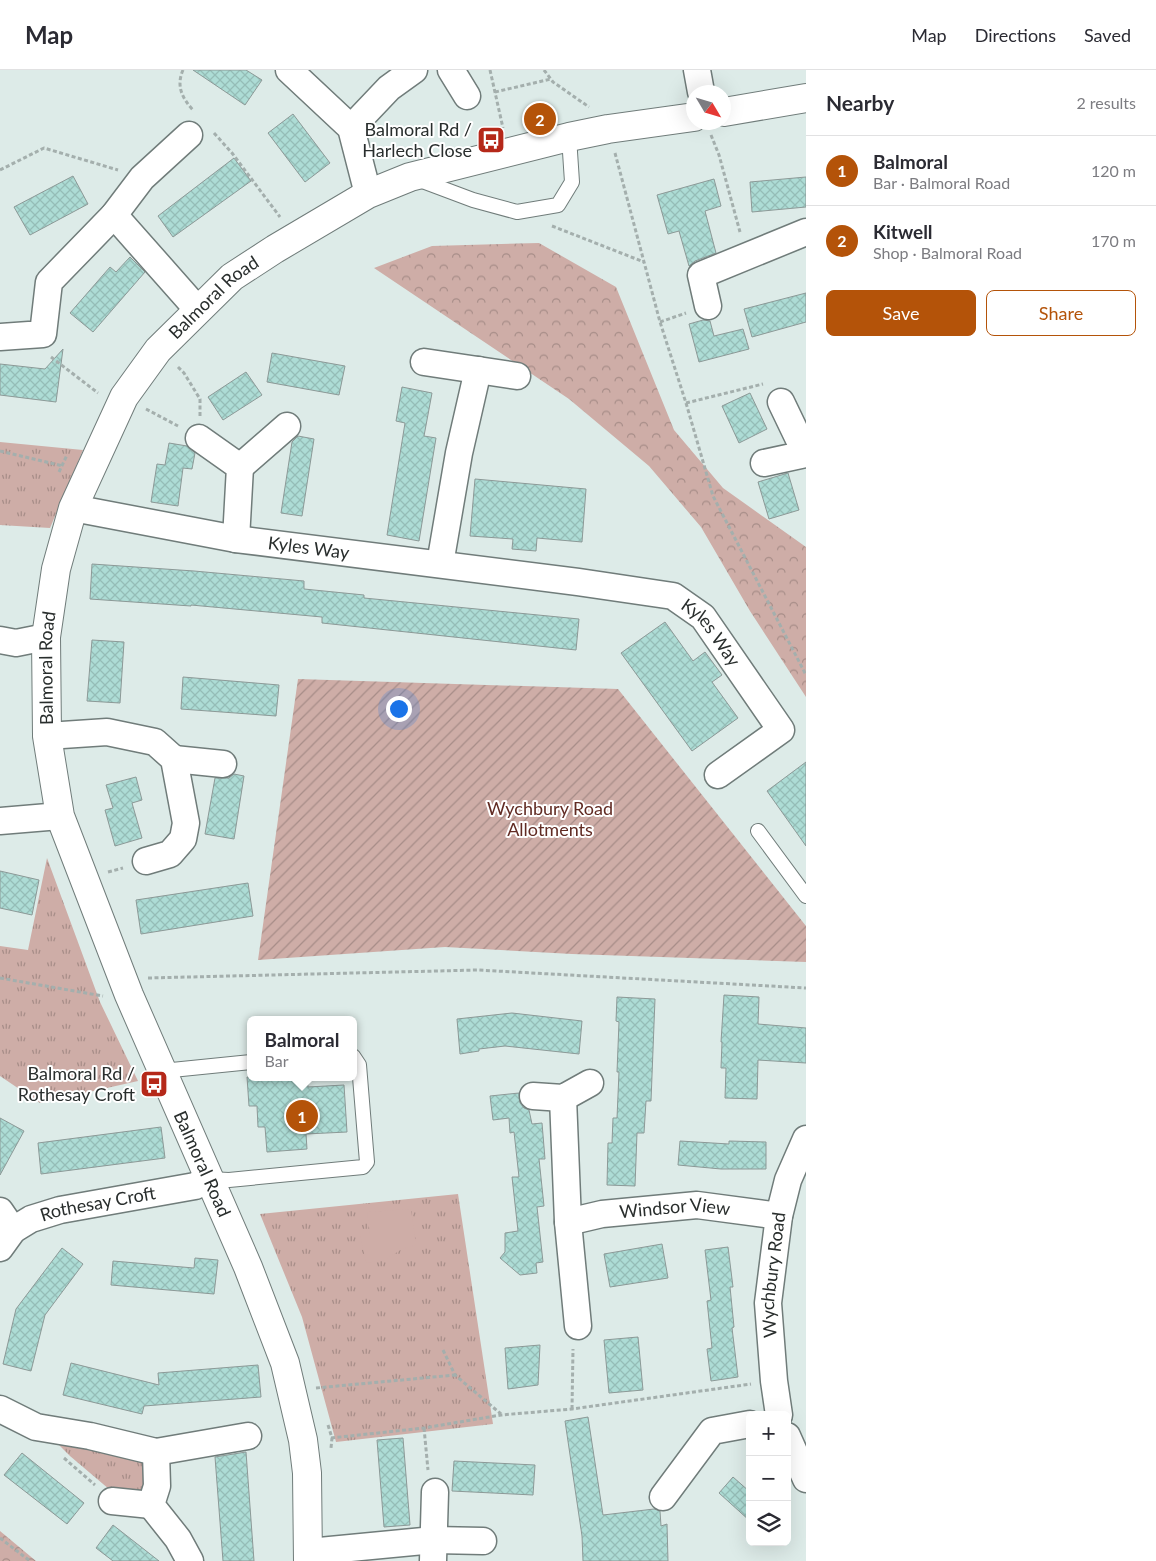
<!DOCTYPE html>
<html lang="en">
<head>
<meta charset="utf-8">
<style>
  :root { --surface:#fff; --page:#f7f7f7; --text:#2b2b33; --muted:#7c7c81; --line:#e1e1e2; --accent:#b45309 }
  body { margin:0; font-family:Lato,sans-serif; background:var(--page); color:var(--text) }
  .controls { position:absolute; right:15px; bottom:15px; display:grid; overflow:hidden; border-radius:8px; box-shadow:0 5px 20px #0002 }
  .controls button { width:45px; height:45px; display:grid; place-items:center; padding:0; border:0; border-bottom:1px solid var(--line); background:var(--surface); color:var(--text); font:25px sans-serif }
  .compass { position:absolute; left:686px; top:15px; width:45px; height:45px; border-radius:50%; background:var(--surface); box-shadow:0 5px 20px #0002; rotate:128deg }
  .you { position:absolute; left:398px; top:638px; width:18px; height:18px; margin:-12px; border:4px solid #fff; border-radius:50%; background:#1a73e8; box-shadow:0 0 0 8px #1a73e833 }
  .badge { display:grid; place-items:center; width:32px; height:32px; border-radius:50%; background:var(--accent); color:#fff; font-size:16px; font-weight:700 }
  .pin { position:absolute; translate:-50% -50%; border:2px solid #fff; box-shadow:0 1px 5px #0006 }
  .popup { position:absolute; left:247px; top:946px; width:110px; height:65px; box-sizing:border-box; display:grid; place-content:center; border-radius:8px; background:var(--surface); filter:drop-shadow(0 1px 4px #0005); font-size:16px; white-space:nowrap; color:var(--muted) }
  .popup b { font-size:19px; color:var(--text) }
  .popup::after { content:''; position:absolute; left:50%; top:100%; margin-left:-10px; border:10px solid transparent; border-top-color:var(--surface) }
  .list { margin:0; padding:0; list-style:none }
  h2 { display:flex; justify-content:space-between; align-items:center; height:65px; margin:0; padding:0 20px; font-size:21px }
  h2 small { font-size:16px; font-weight:400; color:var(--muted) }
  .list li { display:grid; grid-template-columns:32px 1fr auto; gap:15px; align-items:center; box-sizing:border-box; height:70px; padding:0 20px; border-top:1px solid var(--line) }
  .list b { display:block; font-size:19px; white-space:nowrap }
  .list p { margin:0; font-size:16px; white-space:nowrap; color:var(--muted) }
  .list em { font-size:16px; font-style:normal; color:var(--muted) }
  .actions { display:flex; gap:10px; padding:15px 20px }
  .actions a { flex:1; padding:11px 0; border:1px solid var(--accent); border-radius:8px; text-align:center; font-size:18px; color:var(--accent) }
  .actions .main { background:var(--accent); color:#fff }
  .icon { flex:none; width:28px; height:28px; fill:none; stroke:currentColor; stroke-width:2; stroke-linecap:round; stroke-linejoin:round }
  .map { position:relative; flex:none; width:806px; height:1491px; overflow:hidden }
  header { display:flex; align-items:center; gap:30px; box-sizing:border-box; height:70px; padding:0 25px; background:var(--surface); border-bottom:1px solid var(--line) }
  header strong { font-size:24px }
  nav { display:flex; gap:28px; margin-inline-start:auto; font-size:18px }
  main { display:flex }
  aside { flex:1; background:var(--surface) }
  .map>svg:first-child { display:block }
  .grass { fill:url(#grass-tufts) }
  .forest { fill:url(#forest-crowns) }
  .garden { fill:url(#garden-furrows) }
  .pitch { fill:#ceada7 }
  .building { fill:url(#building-cross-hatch); stroke:#8c9997 }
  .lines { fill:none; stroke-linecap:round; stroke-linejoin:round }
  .lane-casing { stroke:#707c7a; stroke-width:16 }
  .street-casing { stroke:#707c7a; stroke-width:29 }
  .secondary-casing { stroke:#707c7a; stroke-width:30 }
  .path { stroke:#a4afad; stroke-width:3; stroke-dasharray:4 2.5; stroke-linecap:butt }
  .lane { stroke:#fff; stroke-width:14 }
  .street { stroke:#fff; stroke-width:26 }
  .secondary { stroke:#fff; stroke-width:28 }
  .labels { text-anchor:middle; stroke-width:4; stroke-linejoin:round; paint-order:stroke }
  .poi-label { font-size:18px; fill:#292e2d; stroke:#fff; text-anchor:end }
  .street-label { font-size:18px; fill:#292e2d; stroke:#fff }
  .park-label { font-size:18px; fill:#612b23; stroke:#fff }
</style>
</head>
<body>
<header>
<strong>Map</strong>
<nav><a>Map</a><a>Directions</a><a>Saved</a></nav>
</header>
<main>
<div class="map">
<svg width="806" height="1491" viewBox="0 0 806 1491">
  <defs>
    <pattern id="grass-tufts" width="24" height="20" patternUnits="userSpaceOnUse" patternTransform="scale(1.25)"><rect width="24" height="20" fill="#ceada7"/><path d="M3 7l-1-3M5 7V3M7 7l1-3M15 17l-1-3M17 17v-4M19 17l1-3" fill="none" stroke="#a78d88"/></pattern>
    <pattern id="forest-crowns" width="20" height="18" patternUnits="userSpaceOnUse" patternTransform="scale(1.25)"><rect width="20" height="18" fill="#ceada7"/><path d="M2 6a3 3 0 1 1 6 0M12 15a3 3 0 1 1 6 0" fill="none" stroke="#a78d88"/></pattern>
    <pattern id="garden-furrows" width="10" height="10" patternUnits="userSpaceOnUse" patternTransform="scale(1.25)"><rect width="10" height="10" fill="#ceada7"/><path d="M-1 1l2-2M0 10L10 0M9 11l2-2" fill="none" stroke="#a78d88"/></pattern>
    <pattern id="building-cross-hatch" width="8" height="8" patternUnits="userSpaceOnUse" patternTransform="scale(1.25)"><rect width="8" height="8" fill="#addcd5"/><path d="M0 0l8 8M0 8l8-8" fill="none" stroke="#95bdb7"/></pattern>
  </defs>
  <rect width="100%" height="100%" fill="#ddebe8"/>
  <g class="grass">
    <polygon points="0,372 83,380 50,458 0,455"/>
    <polygon points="47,788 100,932 138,1011 40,1033 0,1006 0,876 28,880"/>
    <polygon points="458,1124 493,1354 336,1372 302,1247 260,1144"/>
    <polygon points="49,1365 82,1378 148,1388 146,1424 116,1425 70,1386"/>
  </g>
  <g class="forest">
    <polygon points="539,173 616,217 674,360 723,418 806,477 806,627 750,541 701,457 649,396 569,329 374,198 432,176"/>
    <polygon points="0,1461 36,1491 0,1491"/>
  </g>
  <polygon class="garden" points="298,609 618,619 806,856 806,892 572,884 445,877 258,890"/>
  <polygon class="pitch" points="411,1139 416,1175 402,1179 385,1190 366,1193 360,1164 370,1164 367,1142"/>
  <g class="building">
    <polygon points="193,0 246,0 262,10 245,35"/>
    <polygon points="293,44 330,93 305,112 268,63"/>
    <polygon points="234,88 251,111 173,167 158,146"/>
    <polygon points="73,106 88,134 30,165 14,137"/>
    <polygon points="806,107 806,137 752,142 750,112"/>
    <polygon points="714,109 721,136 705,141 716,183 695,191 689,196 679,161 668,164 657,125"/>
    <polygon points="130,187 145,202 93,262 70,243 110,197 116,202"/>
    <polygon points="806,223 806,252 752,267 744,239"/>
    <polygon points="703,250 710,251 714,266 743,259 749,279 699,292 689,254"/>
    <polygon points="63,279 56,332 0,325 0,294 45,299"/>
    <polygon points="272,283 345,296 339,325 267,312"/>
    <polygon points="246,302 262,325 223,350 208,327"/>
    <polygon points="402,317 432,323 424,366 436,368 419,471 387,465 405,353 396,351"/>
    <polygon points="750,323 767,359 739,373 722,336"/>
    <polygon points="298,366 314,369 302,446 281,443 292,372"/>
    <polygon points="169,373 187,376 195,383 192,399 183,398 178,436 151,432 157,394 165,395"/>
    <polygon points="788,403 799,440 769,449 758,412"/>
    <polygon points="475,409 586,419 582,472 537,468 536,481 512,479 513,469 470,466"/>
    <polygon points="92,494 194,501 304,511 304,519 364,525 364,528 579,549 576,580 322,553 322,547 191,535 191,536 90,529"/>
    <polygon points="665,552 693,591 705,582 722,605 712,612 738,648 692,681 621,583"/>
    <polygon points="92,570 124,572 120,633 87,631"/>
    <polygon points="183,607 279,615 276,646 181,639"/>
    <polygon points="806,692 806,776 767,721"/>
    <polygon points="234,704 244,706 234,769 205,764 215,708 229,708"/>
    <polygon points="136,707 142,730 132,733 142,768 115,776 105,740 113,738 106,715"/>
    <polygon points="0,801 39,810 32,845 0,838"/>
    <polygon points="248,813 253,846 141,864 136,830"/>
    <polygon points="724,925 759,927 758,954 806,958 806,993 758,990 757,1029 725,1028 726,998 721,998 722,972 721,972"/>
    <polygon points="617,927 655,929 651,1031 646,1031 644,1063 637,1063 635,1116 607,1115 608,1073 612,1073 613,1048 617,1048 619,1002 617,1002 619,952 616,951"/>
    <polygon points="512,943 582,951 579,984 505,976 479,979 479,981 460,984 457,949"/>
    <polygon points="247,1007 307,1007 308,1017 344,1015 347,1062 306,1064 307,1079 267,1082 265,1057 258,1057 257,1036 249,1036"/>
    <polygon points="519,1023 520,1033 524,1038 529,1040 532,1054 542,1053 545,1089 539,1089 544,1136 537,1137 543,1192 536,1193 537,1203 520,1205 500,1188 505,1182 505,1163 518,1161 512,1107 519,1107 514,1062 510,1063 509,1048 493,1050 490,1026"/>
    <polygon points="0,1048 24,1061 0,1105"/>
    <polygon points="161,1057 165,1088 41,1104 38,1073"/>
    <polygon points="680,1071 729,1074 729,1071 766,1072 766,1099 721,1099 678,1095"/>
    <polygon points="662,1174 668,1208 610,1217 604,1184"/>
    <polygon points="728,1177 733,1217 730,1217 734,1257 732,1258 738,1307 711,1311 707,1279 712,1278 707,1231 711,1230 705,1180"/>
    <polygon points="62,1178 83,1194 45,1245 31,1301 3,1294 16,1239"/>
    <polygon points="195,1188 218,1190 214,1224 111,1215 113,1191 194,1198"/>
    <polygon points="638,1267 643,1320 609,1323 604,1270"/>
    <polygon points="540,1275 538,1315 508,1319 505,1278"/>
    <polygon points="71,1293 159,1315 158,1303 258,1295 261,1327 144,1336 142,1344 63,1325"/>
    <polygon points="588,1347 603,1445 654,1439 660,1441 661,1456 667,1454 668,1491 583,1491 582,1466 565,1351"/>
    <polygon points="403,1368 410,1455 384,1457 377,1370"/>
    <polygon points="246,1382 254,1491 223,1491 215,1387"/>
    <polygon points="22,1383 84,1433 67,1454 4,1405"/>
    <polygon points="454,1391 535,1395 533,1425 452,1421"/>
    <polygon points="733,1407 750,1422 750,1451 719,1423"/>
    <polygon points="113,1455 159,1491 113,1491 96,1478"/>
  </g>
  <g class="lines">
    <defs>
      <g id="lane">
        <polyline points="417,109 473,130 517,142 558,135 572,112 569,67"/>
        <polyline points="758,761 806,826"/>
        <polyline points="162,1001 251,992"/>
        <polyline points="209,1109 229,1110 363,1097 367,1092 366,1080 359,995 353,986"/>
      </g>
      <g id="street">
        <polyline points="289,0 351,58 368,124"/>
        <polyline points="451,0 467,26"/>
        <polyline points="697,0 701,22"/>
        <polyline points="351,58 389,18 414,0"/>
        <polyline points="114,145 198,240"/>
        <polyline points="708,236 701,205 806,162"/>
        <polyline points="0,267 43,264 49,212 114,145 142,108 189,65"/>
        <polyline points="424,292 517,306"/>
        <polyline points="199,368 240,397 236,469"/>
        <polyline points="764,393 806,384 781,332"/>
        <polyline points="240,397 287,356"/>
        <path id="s1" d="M73 438 236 469 578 512 673 526 703 547 781 660 718 705"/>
        <polyline points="440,494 459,383 478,300"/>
        <polyline points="0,570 16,573 46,567"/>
        <polyline points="47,666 107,662 155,672 174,689 186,753 183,769 170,784 146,791"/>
        <polyline points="174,689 223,694"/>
        <polyline points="0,751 60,746"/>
        <polyline points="533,1026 563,1028 590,1013"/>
        <polyline points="563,1028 568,1152 578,1256"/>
        <polyline points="0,1141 13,1160"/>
        <path id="s2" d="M568 1152 602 1144 697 1135 779 1146"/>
        <path id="s3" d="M0 1178 13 1160 31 1149 60 1140 195 1116 209 1109"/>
        <polyline points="0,1339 36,1357 90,1366 156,1382 248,1366"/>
        <path id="s4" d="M779 1345 774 1311 768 1233 779 1146 788 1110 806 1069"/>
        <polyline points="787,1366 806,1409"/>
        <polyline points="156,1382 157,1416 151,1435 178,1469 190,1491"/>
        <polyline points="663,1427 712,1361 750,1354"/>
        <polyline points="112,1431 151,1435"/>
        <polyline points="309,1482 434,1470 483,1471"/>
        <polyline points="433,1491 435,1422"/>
      </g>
      <g id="secondary">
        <polyline points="724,42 806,28"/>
        <path id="s5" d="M308 1491 307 1403 303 1370 285 1293 248 1197 129 925 60 746 47 666 46 567 56 499 73 438 124 327 158 280 232 207 275 179 368 124 410 107 569 67 608 59 694 47"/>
      </g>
    </defs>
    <use href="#lane" class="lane-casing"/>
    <use href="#street" class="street-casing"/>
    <use href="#secondary" class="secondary-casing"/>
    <g class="path">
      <path d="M183 0C176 16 182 28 193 40"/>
      <polyline points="490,0 503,58"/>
      <polyline points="544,0 553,12 589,37"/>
      <polyline points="495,22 551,9"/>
      <polyline points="214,63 232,83 280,147"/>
      <polyline points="711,65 719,85 740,162"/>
      <polyline points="615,83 660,252 686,333 713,426 806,605"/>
      <polyline points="0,100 44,78 118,100"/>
      <polyline points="552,156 644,192"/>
      <polyline points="660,252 686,243"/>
      <polyline points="51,287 98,323"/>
      <polyline points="178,297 184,303 200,329 200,346"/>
      <polyline points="686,333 763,314"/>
      <polyline points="146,339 178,356"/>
      <polyline points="0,381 63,396"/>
      <polyline points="59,402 67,385"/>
      <polyline points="108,802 123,798"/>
      <polyline points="0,908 103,926"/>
      <polyline points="148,908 478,900 806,918"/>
      <polyline points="443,1280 455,1305 501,1344"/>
      <polyline points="316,1318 455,1305"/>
      <polyline points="572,1339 573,1279"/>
      <polyline points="328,1355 332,1368 331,1378"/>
      <polyline points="424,1358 428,1400"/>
      <polyline points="331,1368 424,1358 501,1345 572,1339 751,1314"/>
      <polyline points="64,1388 95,1415"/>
      <polyline points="0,1468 30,1491"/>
    </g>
    <use href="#lane" class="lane"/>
    <use href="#street" class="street"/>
    <use href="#secondary" class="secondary"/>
  </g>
  <defs>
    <symbol id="bus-square" viewBox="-11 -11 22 22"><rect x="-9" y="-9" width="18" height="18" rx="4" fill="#b52819" stroke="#fff"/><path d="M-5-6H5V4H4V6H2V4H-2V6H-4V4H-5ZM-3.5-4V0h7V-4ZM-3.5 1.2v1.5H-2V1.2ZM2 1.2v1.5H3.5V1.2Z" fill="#fff"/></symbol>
  </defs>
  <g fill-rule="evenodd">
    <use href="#bus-square" x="475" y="54" width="32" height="32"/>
    <use href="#bus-square" x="138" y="998" width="32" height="32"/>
  </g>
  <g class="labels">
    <g class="poi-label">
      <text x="472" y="66">Balmoral Rd /<tspan x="472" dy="21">Harlech Close</tspan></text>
      <text x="135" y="1010">Balmoral Rd /<tspan x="135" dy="21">Rothesay Croft</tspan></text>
    </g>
    <g class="street-label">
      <text dy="6" stroke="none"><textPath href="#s5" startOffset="1361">Balmoral Road</textPath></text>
      <text dy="6" stroke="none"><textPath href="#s1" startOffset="239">Kyles Way</textPath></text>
      <text dy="6" stroke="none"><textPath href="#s1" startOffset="660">Kyles Way</textPath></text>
      <text dy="6" stroke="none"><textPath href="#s5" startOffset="941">Balmoral Road</textPath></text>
      <text transform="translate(202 1094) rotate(66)" y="6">Balmoral Road</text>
      <text dy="6" stroke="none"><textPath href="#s3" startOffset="112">Rothesay Croft</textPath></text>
      <text dy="6" stroke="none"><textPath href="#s2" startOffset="108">Windsor View</textPath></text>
      <text dy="6" stroke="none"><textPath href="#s4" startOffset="141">Wychbury Road</textPath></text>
    </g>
    <g class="park-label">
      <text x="550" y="745">Wychbury Road<tspan x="550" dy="21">Allotments</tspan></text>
    </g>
  </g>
</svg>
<div class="controls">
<button>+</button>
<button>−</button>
<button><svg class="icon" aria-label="layers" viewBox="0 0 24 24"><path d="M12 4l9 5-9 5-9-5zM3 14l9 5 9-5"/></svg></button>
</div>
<svg class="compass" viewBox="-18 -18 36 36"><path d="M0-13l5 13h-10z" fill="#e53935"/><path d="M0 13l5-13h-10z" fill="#7c7c81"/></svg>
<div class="you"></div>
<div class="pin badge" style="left:302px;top:1046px">1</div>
<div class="popup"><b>Balmoral</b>Bar</div>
<div class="pin badge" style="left:540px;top:49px">2</div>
</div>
<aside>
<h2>Nearby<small>2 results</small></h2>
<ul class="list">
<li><span class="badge">1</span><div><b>Balmoral</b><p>Bar · Balmoral Road</p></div><em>120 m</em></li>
<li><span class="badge">2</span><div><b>Kitwell</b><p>Shop · Balmoral Road</p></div><em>170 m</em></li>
</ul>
<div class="actions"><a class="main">Save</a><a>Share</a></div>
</aside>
</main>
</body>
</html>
